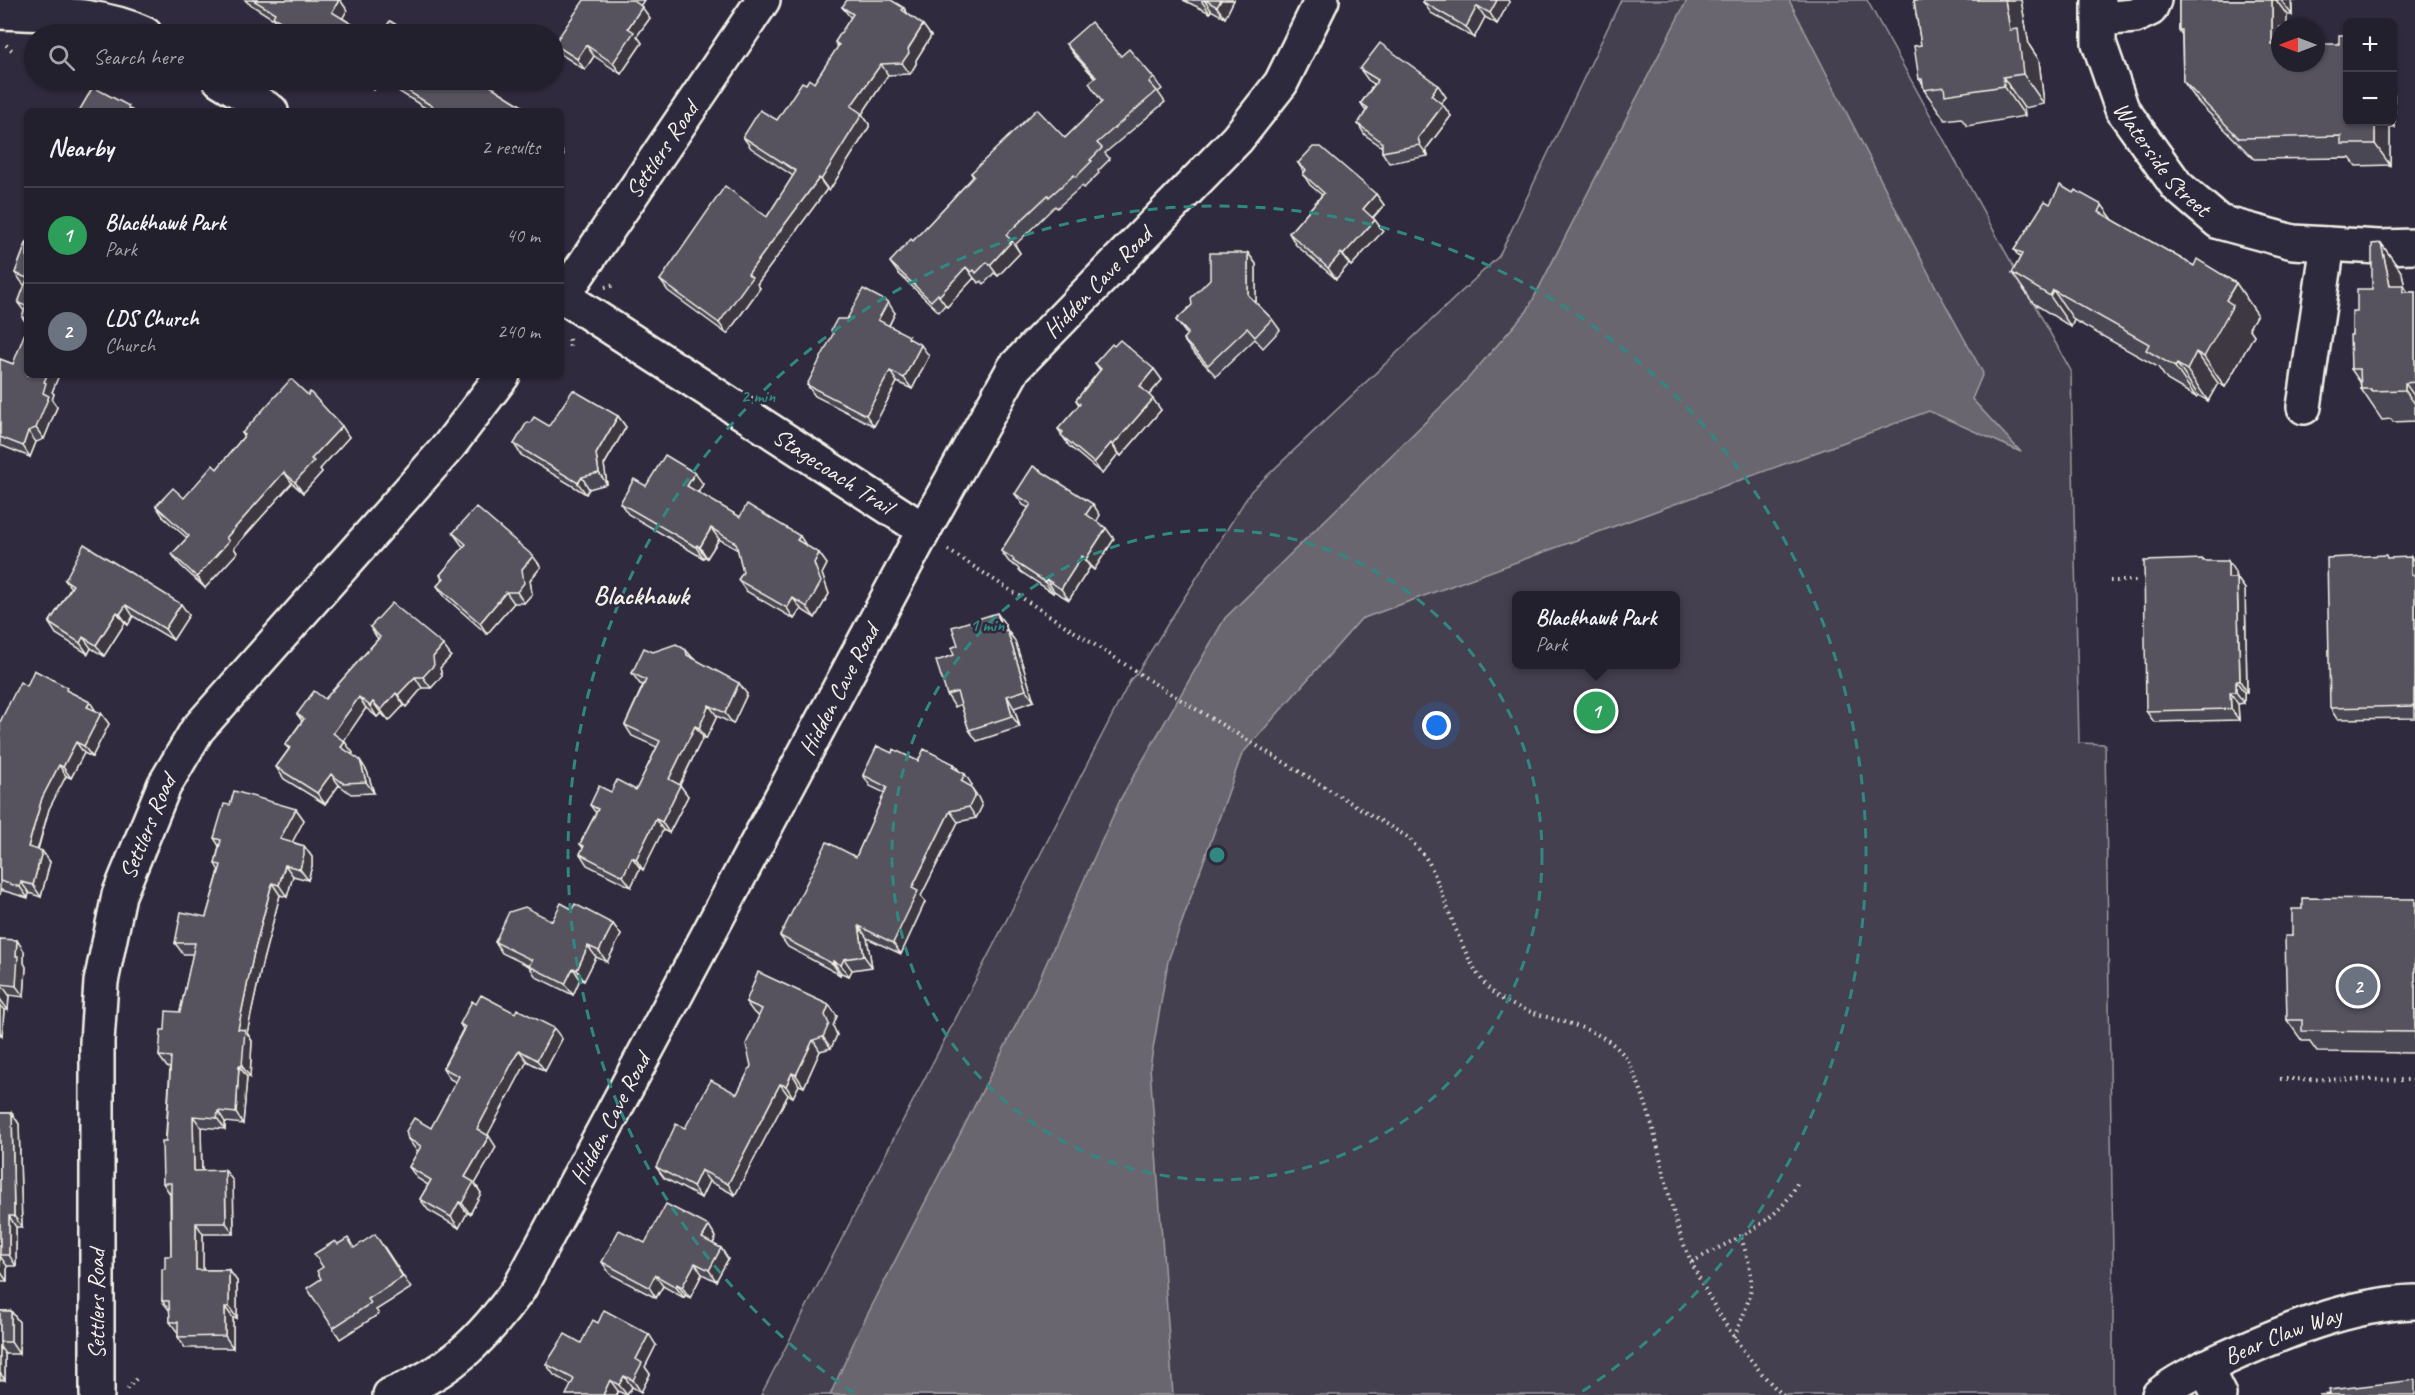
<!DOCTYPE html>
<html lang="en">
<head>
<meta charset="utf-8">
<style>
  :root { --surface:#23202e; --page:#2f2d3a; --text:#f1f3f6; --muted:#a3a3aa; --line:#403e4a; --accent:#ff9aa2 }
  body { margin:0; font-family:Caveat,sans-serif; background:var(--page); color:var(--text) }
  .controls { position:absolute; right:18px; top:18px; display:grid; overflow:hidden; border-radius:9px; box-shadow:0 2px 4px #0004 }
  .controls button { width:54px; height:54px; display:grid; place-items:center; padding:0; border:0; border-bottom:2px solid var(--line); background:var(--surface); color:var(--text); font:30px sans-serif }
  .compass { position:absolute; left:2271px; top:18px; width:54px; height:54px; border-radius:50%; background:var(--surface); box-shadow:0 2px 4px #0004; rotate:270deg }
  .you { position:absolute; left:1437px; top:726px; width:21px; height:21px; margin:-15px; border:4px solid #fff; border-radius:50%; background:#1a73e8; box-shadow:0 0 0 9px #1a73e833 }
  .badge { display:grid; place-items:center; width:39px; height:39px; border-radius:50%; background:var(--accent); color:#fff; font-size:20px; font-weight:700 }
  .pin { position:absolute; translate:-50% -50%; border:3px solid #fff; box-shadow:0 2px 6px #0006 }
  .popup { position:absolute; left:1512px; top:591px; width:168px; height:78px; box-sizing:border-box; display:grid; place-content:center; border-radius:9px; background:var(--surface); filter:drop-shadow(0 2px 4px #0005); font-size:20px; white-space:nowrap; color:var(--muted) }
  .popup b { font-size:22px; color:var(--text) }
  .popup::after { content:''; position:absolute; left:50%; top:100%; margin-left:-12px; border:12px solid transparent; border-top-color:var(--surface) }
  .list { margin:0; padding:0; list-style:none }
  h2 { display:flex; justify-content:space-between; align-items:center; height:78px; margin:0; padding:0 24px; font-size:26px }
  h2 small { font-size:20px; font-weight:400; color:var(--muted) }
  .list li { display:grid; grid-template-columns:39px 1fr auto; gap:18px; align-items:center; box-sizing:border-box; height:96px; padding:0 24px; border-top:2px solid var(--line) }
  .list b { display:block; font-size:22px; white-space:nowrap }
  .list p { margin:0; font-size:20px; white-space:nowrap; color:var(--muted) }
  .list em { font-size:20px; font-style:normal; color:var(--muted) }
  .icon { flex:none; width:33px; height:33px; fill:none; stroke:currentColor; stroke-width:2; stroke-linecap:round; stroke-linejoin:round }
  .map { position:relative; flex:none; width:2415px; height:1395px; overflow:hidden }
  .search { position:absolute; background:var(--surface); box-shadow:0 2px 4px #0004; left:24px; top:24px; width:540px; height:66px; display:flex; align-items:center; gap:15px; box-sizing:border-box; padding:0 21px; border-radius:33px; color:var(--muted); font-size:22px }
  .panel { position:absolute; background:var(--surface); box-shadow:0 2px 4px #0004; left:24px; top:108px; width:540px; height:270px; border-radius:9px }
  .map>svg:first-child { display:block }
  .green { fill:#454050; stroke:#9c989c; stroke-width:1.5; fill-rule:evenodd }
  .water { fill:#6a6670; stroke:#a19ea0; stroke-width:1.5 }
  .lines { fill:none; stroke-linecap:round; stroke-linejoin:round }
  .minor-casing { stroke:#f4f1e8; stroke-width:38 }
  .path { stroke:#f4f1e8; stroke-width:4; stroke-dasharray:1.5 4.5; stroke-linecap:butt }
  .minor { stroke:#2f2a3d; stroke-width:33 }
  .wall { fill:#4a4752; stroke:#f4f1e8; stroke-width:1.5 }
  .shaded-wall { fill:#3c3942; stroke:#f4f1e8; stroke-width:1.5 }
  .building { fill:#56525f; stroke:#f4f1e8; stroke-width:1.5 }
  .ring { fill:none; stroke:#318880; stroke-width:3; stroke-dasharray:10 8 }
  .labels { text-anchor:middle; stroke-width:5; stroke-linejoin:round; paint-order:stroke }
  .street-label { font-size:24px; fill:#f4f1e8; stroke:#2f2a3d }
  .neighbourhood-label { font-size:26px; font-weight:bold; fill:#f4f1e8; stroke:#2f2a3d }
  .centre { fill:#318880; stroke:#2f2a3d; stroke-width:3 }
  .ring-label { font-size:18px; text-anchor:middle; font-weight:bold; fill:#318880; stroke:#2f2a3d; stroke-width:5; stroke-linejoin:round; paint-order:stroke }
</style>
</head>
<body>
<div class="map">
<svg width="2415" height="1395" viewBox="0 0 2415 1395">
  <rect width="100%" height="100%" fill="#2f2a3d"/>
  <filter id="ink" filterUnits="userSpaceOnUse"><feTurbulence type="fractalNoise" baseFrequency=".0167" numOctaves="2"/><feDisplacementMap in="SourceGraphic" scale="12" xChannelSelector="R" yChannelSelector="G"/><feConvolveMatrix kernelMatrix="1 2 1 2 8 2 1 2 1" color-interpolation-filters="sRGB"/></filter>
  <g filter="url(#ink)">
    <path class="green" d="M1621 0H1867L2071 371 2079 743 2105 744 2113 1256V1395H761L1131 679 1137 673 1251 491 1499 256ZM1516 596H1676V664H1516Z"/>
    <polygon class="water" points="1687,0 1789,0 1932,280 1983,373 1972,399 2021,452 1929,411 1361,619 1242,754 1168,961 1150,1067 1173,1395 830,1395 858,1333 1037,984 1121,798 1225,618 1457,391 1527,311"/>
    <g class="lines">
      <defs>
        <g id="minor">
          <path id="s1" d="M2099 0V43L2122 109 2177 186 2219 222 2293 242 2379 247 2415 246"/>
          <path d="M0 12C48 14 100 13 145 34"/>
          <polyline points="2099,19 2135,16 2150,9 2154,0"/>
          <polyline points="220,80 271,111"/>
          <path id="s2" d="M561 295 924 530"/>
          <path id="s3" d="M561 299 763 0"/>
          <polyline points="2304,407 2328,244"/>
          <polyline points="2205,1367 2219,1395"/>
          <path id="s4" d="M97 1395V1042L101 982 119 895 164 786 197 730 449 446 503 375"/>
          <path id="s5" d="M390 1395C450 1373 482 1339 519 1289L924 530 1014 368 1237 139 1281 83 1322 0"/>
          <path id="s6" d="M2159 1395C2177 1380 2202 1369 2223 1359 2283 1332 2349 1304 2415 1302"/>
        </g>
      </defs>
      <use href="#minor" class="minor-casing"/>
      <g class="path">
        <polyline points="6,45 13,51"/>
        <polyline points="605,287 616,285"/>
        <polyline points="569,339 570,349"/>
        <path d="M948 550 1163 689 1409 838C1416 847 1426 856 1431 867 1448 903 1465 971 1496 995 1534 1024 1606 1018 1630 1065 1652 1108 1662 1171 1675 1218 1690 1273 1740 1357 1783 1395"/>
        <polyline points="2110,581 2137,581"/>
        <polyline points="2280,1079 2415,1080"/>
        <path d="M1692 1262C1729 1241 1781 1223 1798 1181"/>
        <path d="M1734 1337C1754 1291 1757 1283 1740 1235"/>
        <polyline points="127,1389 137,1378"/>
      </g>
      <use href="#minor" class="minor"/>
    </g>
    <g class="wall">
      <polygon points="245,0 340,0 347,10 342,18 368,34 292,34 281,28 275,20 248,3"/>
      <polygon points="644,0 640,5 650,18 637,36 642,43 621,74 594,56 585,70 562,55 554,44"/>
      <polygon points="1183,0 1234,0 1225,18 1211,10 1210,13"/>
      <polygon points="1424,0 1508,0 1509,2 1497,24 1485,17 1474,38 1431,13 1423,2"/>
      <polygon points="1914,0 2021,0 2029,45 2039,60 2044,104 2024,108 2025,116 1967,126 1961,118 1945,120 1924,90 1923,84 1919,79 1921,45"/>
      <polygon points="2179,0 2295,0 2295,1 2292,1 2292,15 2287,15 2280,63 2348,122 2392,122 2394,95 2395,127 2390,127 2390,165 2356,166 2350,158 2254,159 2198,102 2183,81 2182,35 2179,30"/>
      <polygon points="842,7 904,8 908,14 923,25 931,36 916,60 916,64 910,74 888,75 862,114 869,124 869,127 829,191 827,189 757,284 760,288 727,334 668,291 660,280 767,217 793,176 751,148 743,137 777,120 806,84 814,83 838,47 835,42 851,18"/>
      <polygon points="1066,44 1121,56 1154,78 1162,89 1158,92 1165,102 1105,153 1110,159 1098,171 1099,173 1084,188 1082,186 1057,208 1055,206 1015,245 1020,253 998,276 994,273 984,284 981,281 979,283 974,278 947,307 945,305 939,312 898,273 890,262 913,241 973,177 971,173 1065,138 1102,102 1095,78 1074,55"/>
      <polygon points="1360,69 1446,97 1441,103 1451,116 1426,149 1428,156 1389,163 1382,152 1382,147 1365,135 1358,124 1366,111 1361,103 1374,84 1368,80"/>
      <polygon points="357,80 481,80 530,111 430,111 381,80 374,90"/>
      <polygon points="1298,163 1376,194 1384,205 1373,218 1383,231 1351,266 1349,264 1336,279 1296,245 1289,233 1322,195 1310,185 1303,174 1304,172"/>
      <polygon points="2073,193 2102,205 2113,220 2194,266 2236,283 2257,314 2249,328 2254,335 2225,387 2218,383 2208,401 2198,395 2196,397 2167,380 2158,367 2074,320 2071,327 2033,303 2012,273 2020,258 2014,250 2050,204"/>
      <polygon points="27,241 27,324 22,317 24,311 18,303 25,285 23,284 15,273"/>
      <polygon points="2381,243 2402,273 2405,288 2408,292 2415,292 2415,421 2393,422 2391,419 2382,420 2361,389 2360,382 2351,369 2352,335 2357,311 2372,289"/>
      <polygon points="1248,253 1256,264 1256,303 1272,319 1280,330 1263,348 1255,339 1216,376 1191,350 1183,339 1187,335 1176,320"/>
      <polygon points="895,313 889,326 911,340 929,356 912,389 897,382 874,426 815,396 807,385 847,319"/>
      <polygon points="1114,346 1154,369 1162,380 1149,395 1161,410 1121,456 1118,454 1102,474 1069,446 1058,429 1079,405 1076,400 1100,370 1095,363"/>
      <polygon points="0,359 13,364 27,375 59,375 52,392 54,394 52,400 57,407 44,439 36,442 30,457 0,445"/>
      <polygon points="618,416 626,427 604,465 607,484 589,489 586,494 521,455 514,444 530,423 549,426"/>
      <polygon points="242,433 349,437 320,469 322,472 303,493 292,483 234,548 237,553 205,588 180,565 172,554 187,538 164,518 156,506 184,498 217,469 244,436"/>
      <polygon points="703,484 698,493 740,517 807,547 819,553 827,564 822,574 829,594 815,618 801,609 794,619 746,591 738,580 743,572 738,550 719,539 707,558 705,556 703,558 628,514 620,503 646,486"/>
      <polygon points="1015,494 1100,515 1096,521 1114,539 1094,570 1090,567 1069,600 1054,591 1053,593 1021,572 1017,567 1009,562 1001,551 1029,508 1023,505"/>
      <polygon points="453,533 541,567 530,580 532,594 524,603 514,603 487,634 445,597 437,586 443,579 440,575 464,547 461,544"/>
      <polygon points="2388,558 2415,564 2415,718 2337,719 2330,708"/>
      <polygon points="2205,561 2235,572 2236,578 2237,578 2245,589 2247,692 2244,692 2244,703 2238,704 2239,720 2154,722 2146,711"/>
      <polygon points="65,580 189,615 173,640 133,616 128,625 125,623 104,656 91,648 88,654 56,634 49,623 71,588"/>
      <polygon points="1005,624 1007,630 1015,641 1034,701 1014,708 1020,727 977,741 969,730 961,704 955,707 947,695 954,655 958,645"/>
      <polygon points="370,627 451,656 440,668 442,676 431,688 422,688 406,707 404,705 389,721 381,713 377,717 366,708 343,741 353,753 351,754 367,771 374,793 351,794 339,785 325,804 284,779 276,767 289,749 285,745 302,721 297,714 325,699 378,639"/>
      <polygon points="686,650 692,657 747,694 733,724 717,716 706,739 703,737 680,785 688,796 669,833 663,830 643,870 640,868 631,887 587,865 580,854 583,848 580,844 596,813 590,805 611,792 636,790 657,747 632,736 625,725 643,685 640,684 632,673 653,652"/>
      <polygon points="27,686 71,693 90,702 95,711 101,713 109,724 92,757 84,753 71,778 66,776 49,809 38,850 42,851 50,862 41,897 29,893 28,898 1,890 0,895 0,722"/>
      <polygon points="892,753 918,761 954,764 959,771 972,785 971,787 978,797 982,806 976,818 958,822 921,896 925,902 901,954 867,938 872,967 852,970 849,976 841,973 840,975 788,947 780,936 856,857 885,793 870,786 863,775"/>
      <polygon points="230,805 296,809 304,820 292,842 304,846 312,857 312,866 308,880 293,876 287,897 280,895 262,964 247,1033 252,1041 250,1077 247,1077 243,1124 225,1122 225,1129 201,1127 202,1171 233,1181 234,1234 203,1234 203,1270 229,1270 237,1281 237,1318 233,1318 233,1348 185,1348 178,1337 178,1333 170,1322 170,1311 162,1301 165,1269 171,1256 170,1194 163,1183 170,1068 167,1067 159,1056 165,1030 180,1012 193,954 183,954 175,943 206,917 219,871 215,864 219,846 214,838"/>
      <polygon points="2415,899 2415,1053 2317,1052 2309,1041 2302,1041 2287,1020 2292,936 2302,909"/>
      <polygon points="572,909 613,924 621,935 607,962 596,957 584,981 580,979 573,995 536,977 529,966 502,953 495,942 552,921"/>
      <polygon points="0,939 24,951 24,963 26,967 24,997 9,995 8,1010 4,1010 2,1036 0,1036"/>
      <polygon points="746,1002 837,1016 833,1026 837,1035 831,1048 820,1051 804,1087 799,1085 793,1097 788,1095 735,1195 709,1181 701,1198 664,1178 656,1167 685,1128 737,1094 751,1066 759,1016 754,1013"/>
      <polygon points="476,1004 562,1039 545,1071 527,1061 487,1135 496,1147 475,1184 481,1193 470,1214 467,1213 459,1228 428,1210 420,1199 428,1185 417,1178 409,1167 418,1151 416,1150 408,1139 431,1128 456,1082 450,1079 443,1068 463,1029 460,1024"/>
      <polygon points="0,1113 12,1113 19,1124 22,1227 16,1227 16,1266 7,1266 7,1281 0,1281"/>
      <polygon points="709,1226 716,1237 713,1244 721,1248 728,1259 716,1281 702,1274 690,1298 685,1295 684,1298 663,1286 656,1298 610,1274 602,1262 645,1243"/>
      <polygon points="338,1244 354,1248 383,1245 411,1288 376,1310 379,1314 340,1339 333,1328 321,1279 323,1267"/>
      <polygon points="0,1311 11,1311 19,1322 19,1354 5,1354 5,1380 0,1380"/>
      <polygon points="598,1323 656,1345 645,1367 650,1374 641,1392 632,1387 627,1395 626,1395 618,1391 571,1385 554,1375 546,1364 581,1343"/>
    </g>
    <g class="shaded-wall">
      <polygon points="339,0 340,0 347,10 340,23 332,12"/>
      <polygon points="631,0 644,0 638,9"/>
      <polygon points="1203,0 1204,0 1211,10 1210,13 1202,2"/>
      <polygon points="1221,0 1234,0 1225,18 1217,7"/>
      <polygon points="1497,0 1508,0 1509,2 1497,24 1490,13"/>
      <polygon points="2005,0 2021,0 2029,45 2039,60 2044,104 2023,74 2010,30"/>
      <polygon points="2272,0 2276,0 2287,15 2287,27 2280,27 2280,55 2272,45"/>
      <polygon points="2281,0 2291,0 2292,15"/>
      <polygon points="1477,6 1485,17 1474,38 1466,27"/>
      <polygon points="642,7 650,18 637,36 642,43 621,74 613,63 628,28"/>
      <polygon points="923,25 931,36 916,60 916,64 910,74 902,63 908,49"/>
      <polygon points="586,45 594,56 585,70 577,59"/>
      <polygon points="881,64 888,75 862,114 869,124 869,127 829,191 821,180 851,106"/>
      <polygon points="2003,77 2024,108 2025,116 2004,86"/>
      <polygon points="367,80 381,80 374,90"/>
      <polygon points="1438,85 1446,97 1438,106 1431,95"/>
      <polygon points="2392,92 2394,95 2395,127 2391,122 2392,122"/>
      <polygon points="1443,105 1451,116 1426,149 1428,156 1420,145 1418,138"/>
      <polygon points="2375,122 2386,122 2390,127 2390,165 2375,144"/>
      <polygon points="561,149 564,154 561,159"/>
      <polygon points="819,178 827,189 757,284 760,288 727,334 719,323 748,274"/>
      <polygon points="1376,194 1384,205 1370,220 1363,209"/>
      <polygon points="2102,205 2124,235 2099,212"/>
      <polygon points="1375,220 1383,231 1351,266 1343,255"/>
      <polygon points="1012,241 1020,253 998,276 990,265"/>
      <polygon points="2381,243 2402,273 2405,288 2415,302 2390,285"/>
      <polygon points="1248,253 1256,264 1256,306 1248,295"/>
      <polygon points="1341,253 1349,264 1336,279 1328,268"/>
      <polygon points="966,267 974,278 947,307 939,296"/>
      <polygon points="2236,283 2257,314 2249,328 2254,335 2225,387 2204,357 2226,300"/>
      <polygon points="2053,290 2074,320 2071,327 2050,296"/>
      <polygon points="888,302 895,313 886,331 878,320"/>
      <polygon points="921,345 929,356 912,389 904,378"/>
      <polygon points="2196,352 2218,383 2208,401 2187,370"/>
      <polygon points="2177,364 2198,395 2196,397 2175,367"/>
      <polygon points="1154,369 1162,380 1147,397 1140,386"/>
      <polygon points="890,371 897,382 874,426 866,415"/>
      <polygon points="47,375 59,375 52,392 54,394 52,400 57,407 44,439 36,428 44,382"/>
      <polygon points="2405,383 2415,397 2415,404 2405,390"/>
      <polygon points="1153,399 1161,410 1121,456 1113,445"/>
      <polygon points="618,416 626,427 604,465 607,484 599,473 596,454"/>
      <polygon points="342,426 349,437 320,469 322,472 303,493 295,482 311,459"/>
      <polygon points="28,431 36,442 30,457 23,446"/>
      <polygon points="1111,443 1118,454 1102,474 1094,463"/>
      <polygon points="284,472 292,483 234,548 237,553 205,588 197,577 226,538"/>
      <polygon points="695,473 703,484 695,497 687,486"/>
      <polygon points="582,477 589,489 586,494 578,483"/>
      <polygon points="1093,504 1100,515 1094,526 1086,514"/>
      <polygon points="711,528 719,539 707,558 700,547"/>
      <polygon points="1106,528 1114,539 1094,570 1086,559"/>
      <polygon points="800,536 807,547 797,540"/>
      <polygon points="697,545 705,556 703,558 696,547"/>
      <polygon points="819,553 827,564 822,574 829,594 815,618 807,607 814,563"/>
      <polygon points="533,556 541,567 530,580 532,594 524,603 517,592 522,569"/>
      <polygon points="1082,556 1090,567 1069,600 1061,589"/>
      <polygon points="2411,557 2415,564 2415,581 2411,575"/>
      <polygon points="2228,561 2235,572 2236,590 2228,578"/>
      <polygon points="2237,578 2245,589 2247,692 2240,681"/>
      <polygon points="1046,579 1054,591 1053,593 1045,582"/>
      <polygon points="506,592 514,603 487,634 480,623"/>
      <polygon points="793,598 801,609 794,619 787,608"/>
      <polygon points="181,604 189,615 173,640 165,629"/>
      <polygon points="126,605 133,616 128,625 120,614"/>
      <polygon points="117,612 125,623 104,656 96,645"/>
      <polygon points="997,613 1005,624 1011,642 1003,631"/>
      <polygon points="1007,630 1015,641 1034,701 1026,690"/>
      <polygon points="83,637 91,648 88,654 80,643"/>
      <polygon points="443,645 451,656 440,668 442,676 431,688 423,677 433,657"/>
      <polygon points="415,677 422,688 406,707 398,695"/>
      <polygon points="2236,681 2244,692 2244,703 2236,692"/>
      <polygon points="739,683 747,694 733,724 725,713"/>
      <polygon points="2414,689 2415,691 2415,708 2414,706"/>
      <polygon points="2230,692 2238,704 2239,720 2231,709"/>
      <polygon points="396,693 404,705 389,721 381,710"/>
      <polygon points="1007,696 1014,708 1020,727 1012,716"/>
      <polygon points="359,697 366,708 341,745 333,733"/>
      <polygon points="90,702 97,713 87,707"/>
      <polygon points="373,702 381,713 377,717 370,706"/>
      <polygon points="709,705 717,716 706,739 699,728"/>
      <polygon points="101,713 109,724 92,757 84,746"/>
      <polygon points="695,726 703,737 677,790 669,779"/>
      <polygon points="76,742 84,753 71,778 63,767"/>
      <polygon points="345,742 353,753 348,758 341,747"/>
      <polygon points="360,760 367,771 374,793 366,782"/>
      <polygon points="954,764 962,775 952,767"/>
      <polygon points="59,765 66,776 49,809 35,858 28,847 42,798"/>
      <polygon points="331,774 339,785 325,804 317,793"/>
      <polygon points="965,774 972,785 971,787 978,797 982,806 976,818 969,807 961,781"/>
      <polygon points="680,785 688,796 669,833 662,822"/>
      <polygon points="296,809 304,820 288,850 280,839"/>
      <polygon points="950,811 958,822 921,896 925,902 901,954 893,943 912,888"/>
      <polygon points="656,819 663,830 643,870 636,859"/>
      <polygon points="304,846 312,857 312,866 308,880 300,869"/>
      <polygon points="42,851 50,862 41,897 33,885"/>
      <polygon points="632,857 640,868 631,887 623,876"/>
      <polygon points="285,865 293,876 287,897 279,885"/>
      <polygon points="21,882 29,893 28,898 20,887"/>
      <polygon points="272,883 280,895 262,964 247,1033 252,1041 250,1077 242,1066 238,1029 254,952"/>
      <polygon points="613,924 621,935 607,962 599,951"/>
      <polygon points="859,926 867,938 872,967 864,956"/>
      <polygon points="17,940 24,951 24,963 26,967 24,997 16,986 16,956"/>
      <polygon points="588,946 596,957 584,981 577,970"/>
      <polygon points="844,959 852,970 849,976 841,965"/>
      <polygon points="833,961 841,973 840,975 833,964"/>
      <polygon points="573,968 580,979 573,995 565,984"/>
      <polygon points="1,984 9,995 8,1010 0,999"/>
      <polygon points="0,1005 4,1010 2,1036 0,1032"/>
      <polygon points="829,1005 837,1016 833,1026 837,1035 831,1048 823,1037 825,1015"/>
      <polygon points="554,1028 562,1039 545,1071 537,1060"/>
      <polygon points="813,1040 820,1051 804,1087 796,1075"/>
      <polygon points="519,1050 527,1061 485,1140 477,1129"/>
      <polygon points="239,1066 247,1077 243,1124 236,1113"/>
      <polygon points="792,1073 799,1085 793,1097 786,1086"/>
      <polygon points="780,1084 788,1095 735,1195 728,1184"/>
      <polygon points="218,1111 225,1122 225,1129 217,1118"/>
      <polygon points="12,1113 19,1124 22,1227 14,1216"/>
      <polygon points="193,1116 201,1127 202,1182 194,1171"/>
      <polygon points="489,1136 496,1147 475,1184 481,1193 470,1214 462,1203 465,1177"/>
      <polygon points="225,1170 233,1181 234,1234 226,1223"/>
      <polygon points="701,1170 709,1181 701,1198 693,1187"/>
      <polygon points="459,1202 467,1213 459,1228 451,1217"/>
      <polygon points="9,1216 16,1227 16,1266 9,1255"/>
      <polygon points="196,1223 203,1234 203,1281 196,1270"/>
      <polygon points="709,1226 716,1237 710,1249 702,1238"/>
      <polygon points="721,1248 728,1259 716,1281 709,1270"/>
      <polygon points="0,1256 7,1266 7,1281 0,1271"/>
      <polygon points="695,1263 702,1274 690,1298 682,1287"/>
      <polygon points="229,1270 237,1281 237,1318 229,1307"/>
      <polygon points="655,1275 663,1286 656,1298 649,1287"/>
      <polygon points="677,1284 685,1295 684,1298 676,1287"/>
      <polygon points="225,1307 233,1318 233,1348 225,1336"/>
      <polygon points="11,1311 19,1322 19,1354 11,1342"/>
      <polygon points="649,1334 656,1345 645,1367 650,1374 641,1392 633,1380 636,1359"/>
      <polygon points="0,1347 5,1354 5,1380 0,1373"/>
      <polygon points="624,1376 632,1387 627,1395 619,1385"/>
      <polygon points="610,1380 618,1391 616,1395 603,1395"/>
    </g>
    <g class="building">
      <polygon points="253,0 339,0 332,12 368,34 303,34 273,17 275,13"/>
      <polygon points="584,0 633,0 642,7 628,28 634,32 613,63 586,45 577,59 554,44"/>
      <polygon points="847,0 891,0 904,8 902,10 923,25 908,49 909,53 902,63 881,64 851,106 861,113 861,116 821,180 819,178 748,274 752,277 719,323 660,280 725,186 767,217 796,171 743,137 760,110 777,120 802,82 806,84 809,79 814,83 839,45 835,42 853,14 842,7"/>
      <polygon points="1205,0 1221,0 1217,7"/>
      <polygon points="1424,0 1497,0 1490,13 1477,6 1466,27 1423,2"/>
      <polygon points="1914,0 2005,0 2010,30 2018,29 2023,74 2003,77 2004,86 1945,95 1944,87 1924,90 1922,79 1919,79 1914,46 1921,45"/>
      <polygon points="2179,0 2272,0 2272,45 2280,45 2280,63 2316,63 2316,44 2339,44 2339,35 2348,35 2348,122 2375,122 2375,144 2341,144 2341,136 2239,138 2183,81 2182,30 2179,30"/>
      <polygon points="390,21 411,34 414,29 422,34 381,34"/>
      <polygon points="1091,22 1121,56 1129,49 1154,78 1149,82 1157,91 1097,143 1102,148 1090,160 1092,161 1076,177 1074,175 1049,197 1048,195 1006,235 1012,241 990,265 987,262 976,273 974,270 971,272 966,267 939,296 938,294 931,301 890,262 911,239 913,241 974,176 971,173 1037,109 1065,138 1102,102 1089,83 1096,77 1066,44"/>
      <polygon points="1380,43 1438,85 1431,95 1443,105 1418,138 1420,145 1382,152 1382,142 1358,124 1368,108 1361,103 1378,80 1360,69"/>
      <polygon points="390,80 481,80 530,111 440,111"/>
      <polygon points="93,87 129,106 128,108 133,111 79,111"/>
      <polygon points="1313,147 1321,147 1376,194 1363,209 1375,220 1343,255 1341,253 1328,268 1289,233 1324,193 1303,174 1306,170 1298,163"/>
      <polygon points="2060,185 2073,193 2075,190 2102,205 2099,212 2194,266 2197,259 2236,283 2226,300 2233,305 2204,357 2196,352 2187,370 2177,364 2175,367 2146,350 2149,344 2053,290 2050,296 2012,273 2022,254 2014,250 2045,201 2050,204"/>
      <polygon points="27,241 27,278 15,273"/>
      <polygon points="2381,243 2390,285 2403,285 2403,292 2415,292 2415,382 2405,383 2405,390 2371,391 2371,389 2361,389 2360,369 2351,369 2350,335 2352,335 2352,311 2357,311 2357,289 2372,289 2372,244"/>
      <polygon points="1210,253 1248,253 1248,295 1272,319 1255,337 1247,328 1208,365 1183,339 1188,333 1176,320 1192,305 1191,298 1210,279"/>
      <polygon points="27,279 27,319 22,317 26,306 18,303"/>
      <polygon points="863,289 888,302 878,320 909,336 908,338 921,345 904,378 890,371 866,415 807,385 833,334 831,330 837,319 847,319"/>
      <polygon points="27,327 27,375 47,375 44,382 46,383 43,393 49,396 36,428 28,431 23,446 0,437 0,359 13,364"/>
      <polygon points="1120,340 1154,369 1140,386 1153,399 1113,445 1111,443 1094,463 1061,435 1063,432 1058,429 1080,404 1076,400 1101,369 1095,363 1112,344 1114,346"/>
      <polygon points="291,379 308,395 310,392 342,426 311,459 314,461 295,482 284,472 226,538 229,541 197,577 172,554 189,536 156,506 173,488 184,498 213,465 217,469 245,435 242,433"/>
      <polygon points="573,390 618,416 596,454 599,473 582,477 578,483 514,444 527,422 530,423 534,417 549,426"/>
      <polygon points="665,455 695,473 687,486 740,517 747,504 800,536 797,540 819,553 814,563 821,582 807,607 793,598 787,608 738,580 743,572 736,543 711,528 700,547 697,545 696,547 620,503 634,479 646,486"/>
      <polygon points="1033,466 1093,504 1086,514 1106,528 1086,559 1082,556 1061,589 1046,579 1045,582 1013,561 1014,559 1001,551 1031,504 1015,494"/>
      <polygon points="476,507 533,556 522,569 524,583 517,592 506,592 480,623 437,586 444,578 440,575 466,544 453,533"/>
      <polygon points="84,544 181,604 165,629 126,605 120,614 117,612 96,645 83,637 80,643 49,623 73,585 65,580"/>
      <polygon points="2386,555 2387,558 2411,557 2411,575 2415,575 2415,689 2414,689 2414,706 2330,708 2327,558"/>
      <polygon points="2203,559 2203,561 2228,561 2228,578 2237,578 2240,681 2236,681 2236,692 2230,692 2231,709 2146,711 2144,561"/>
      <polygon points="392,603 443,645 433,657 434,665 423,677 415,677 398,695 396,693 381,710 373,702 370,706 359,697 333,733 345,742 341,747 360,760 366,782 343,783 331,774 317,793 276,767 290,748 285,745 304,719 297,714 314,691 325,699 380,637 370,627"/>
      <polygon points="997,613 1003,631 1007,630 1026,690 1007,696 1012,716 969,730 957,692 947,695 936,661 954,655 951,648 958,645 952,627"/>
      <polygon points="676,644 686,650 687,655 739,683 725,713 709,705 699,728 695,726 669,779 680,785 662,822 656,819 636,859 632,857 623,876 580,854 584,846 580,844 598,809 590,805 599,786 611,792 617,780 636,790 660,741 625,725 646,680 632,673 644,648 653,652"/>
      <polygon points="34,670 67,687 66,690 90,702 87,707 101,713 84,746 76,742 63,767 59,765 42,798 28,847 42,851 33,885 21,882 20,887 0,881 0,722 20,682 27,686"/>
      <polygon points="877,746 892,753 893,749 918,761 924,749 954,764 952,767 965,774 961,781 970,786 975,795 969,807 950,811 912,888 918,891 893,943 859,926 864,956 844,959 841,965 833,961 833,964 780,936 827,842 856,857 887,787 863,775"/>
      <polygon points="234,791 296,809 280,839 304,846 304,855 300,869 285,865 279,885 272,883 254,952 238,1029 245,1030 242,1066 239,1066 236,1113 218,1111 217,1118 193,1116 194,1171 225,1170 226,1223 196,1223 196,1270 229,1270 229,1307 225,1307 225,1336 178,1337 178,1322 170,1322 169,1301 162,1301 162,1269 165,1269 165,1256 171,1256 171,1183 163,1183 162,1141 166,1141 171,1057 159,1056 161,1030 165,1030 166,1011 180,1012 195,943 175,943 181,912 206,917 221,865 215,864 221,840 214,838 224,804 230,805"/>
      <polygon points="2302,898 2415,899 2415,1032 2302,1031 2302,1020 2287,1020 2285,936 2292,936 2292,909 2302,909"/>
      <polygon points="561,903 572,909 575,904 613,924 599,951 588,946 577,970 573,968 565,984 529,966 532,960 495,942 509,912 525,907 552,921"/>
      <polygon points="0,939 17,940 16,956 18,956 16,986 1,984 0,999"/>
      <polygon points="758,972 829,1005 825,1015 829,1024 823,1037 813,1040 796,1075 792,1073 786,1086 780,1084 728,1184 701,1170 693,1187 656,1167 676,1124 685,1128 711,1080 737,1094 751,1066 746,1044 762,1009 746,1002"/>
      <polygon points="481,995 515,1013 517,1009 554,1028 537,1060 519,1050 477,1129 489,1136 465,1177 474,1182 462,1203 459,1202 451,1217 420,1199 431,1180 409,1167 421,1146 408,1139 406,1131 414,1118 431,1128 459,1076 443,1068 465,1027 460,1024 472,1001 476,1004"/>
      <polygon points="0,1113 12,1113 14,1216 9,1216 9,1255 0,1255"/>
      <polygon points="666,1204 709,1226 702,1238 721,1248 709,1270 695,1263 682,1287 677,1284 676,1287 655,1275 649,1287 602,1262 619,1230 645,1243"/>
      <polygon points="375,1234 403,1277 368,1299 371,1303 333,1328 307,1288 321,1279 317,1271 323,1267 314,1254 335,1241 338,1244 348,1238 354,1248"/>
      <polygon points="604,1310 649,1334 636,1359 642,1363 633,1380 624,1376 619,1385 610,1380 603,1395 566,1395 574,1379 546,1364 565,1334 581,1343 593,1320 598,1323"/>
      <rect x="0" y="1311" width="11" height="31"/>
      <polygon points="2415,1380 2415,1395 2319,1395 2330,1394 2329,1390"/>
    </g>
  </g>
  <g class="ring">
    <circle cx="1217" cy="855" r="325"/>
    <path d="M854 1393A649 649 0 1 1 1580 1393"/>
  </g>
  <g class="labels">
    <g class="street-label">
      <text dy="8" stroke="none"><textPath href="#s3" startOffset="180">Settlers Road</textPath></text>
      <text dy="8" stroke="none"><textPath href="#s1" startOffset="177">Waterside Street</textPath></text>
      <text dy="8" stroke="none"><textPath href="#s5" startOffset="1335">Hidden Cave Road</textPath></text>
      <text dy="8" stroke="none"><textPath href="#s2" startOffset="324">Stagecoach Trail</textPath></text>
      <text dy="8" stroke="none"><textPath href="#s5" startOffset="849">Hidden Cave Road</textPath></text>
      <text dy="8" stroke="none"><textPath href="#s4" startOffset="576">Settlers Road</textPath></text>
      <text dy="8" stroke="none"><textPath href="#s5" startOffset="363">Hidden Cave Road</textPath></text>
      <text transform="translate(96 1304) rotate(-90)" y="8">Settlers Road</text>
      <text dy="8" stroke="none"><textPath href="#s6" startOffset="138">Bear Claw Way</textPath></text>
    </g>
    <g class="neighbourhood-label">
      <text x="641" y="604">Blackhawk</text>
    </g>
  </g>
  <circle cx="1217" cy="855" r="9" class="centre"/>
  <g class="ring-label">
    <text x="758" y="402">2 min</text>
    <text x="987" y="631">1 min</text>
  </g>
</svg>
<div class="controls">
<button>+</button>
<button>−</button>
</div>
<svg class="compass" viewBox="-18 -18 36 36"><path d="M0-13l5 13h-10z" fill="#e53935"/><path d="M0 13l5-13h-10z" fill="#a3a3aa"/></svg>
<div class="you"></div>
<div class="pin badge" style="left:1596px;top:711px;background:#2e9e5b">1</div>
<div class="popup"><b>Blackhawk Park</b>Park</div>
<div class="pin badge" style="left:2358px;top:986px;background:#6b7280">2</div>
<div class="search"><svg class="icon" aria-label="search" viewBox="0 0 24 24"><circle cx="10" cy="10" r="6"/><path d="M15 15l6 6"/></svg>Search here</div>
<section class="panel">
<h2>Nearby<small>2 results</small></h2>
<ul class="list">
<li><span class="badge" style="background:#2e9e5b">1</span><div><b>Blackhawk Park</b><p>Park</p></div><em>40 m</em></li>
<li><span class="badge" style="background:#6b7280">2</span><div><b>LDS Church</b><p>Church</p></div><em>240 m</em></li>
</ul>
</section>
</div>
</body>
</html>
